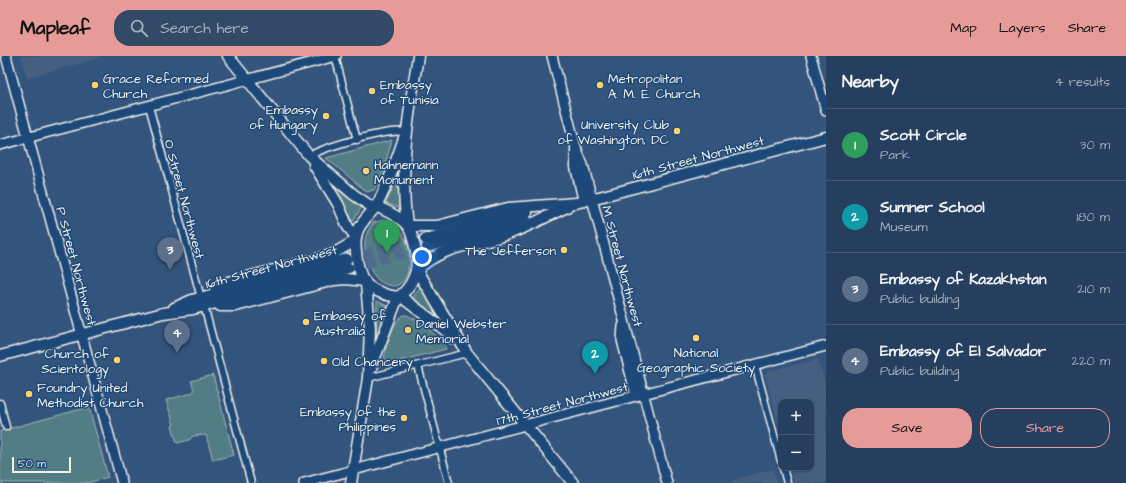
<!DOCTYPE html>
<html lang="en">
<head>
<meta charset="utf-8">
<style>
  :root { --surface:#263f5e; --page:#324a67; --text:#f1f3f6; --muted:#a4afbc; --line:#425873; --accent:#e69b98 }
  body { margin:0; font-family:"Architects Daughter",sans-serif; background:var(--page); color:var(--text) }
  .controls { position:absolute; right:12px; bottom:12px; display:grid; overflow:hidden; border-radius:8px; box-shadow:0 1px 3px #0004 }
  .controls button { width:36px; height:36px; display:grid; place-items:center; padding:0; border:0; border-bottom:1px solid var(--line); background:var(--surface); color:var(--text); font:20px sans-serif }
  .scale { position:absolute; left:12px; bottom:10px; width:59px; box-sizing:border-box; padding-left:4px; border:2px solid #f4f1e8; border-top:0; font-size:11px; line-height:14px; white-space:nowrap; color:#f4f1e8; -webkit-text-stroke:3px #1f4a7a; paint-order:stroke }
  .you { position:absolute; left:422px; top:201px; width:14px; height:14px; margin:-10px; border:3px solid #fff; border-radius:50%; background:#1a73e8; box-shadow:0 0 0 6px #1a73e833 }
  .badge { display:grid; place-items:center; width:26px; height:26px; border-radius:50%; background:var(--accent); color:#fff; font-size:13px; font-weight:700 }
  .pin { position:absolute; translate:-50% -33px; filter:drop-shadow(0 1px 2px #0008) }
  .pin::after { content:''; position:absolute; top:21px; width:14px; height:12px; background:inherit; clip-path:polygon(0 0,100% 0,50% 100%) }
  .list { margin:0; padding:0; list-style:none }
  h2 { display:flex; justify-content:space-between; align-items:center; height:52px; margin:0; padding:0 16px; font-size:17px }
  h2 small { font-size:13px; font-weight:400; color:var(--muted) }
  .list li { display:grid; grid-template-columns:26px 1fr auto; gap:12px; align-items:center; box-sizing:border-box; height:72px; padding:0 16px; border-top:1px solid var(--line) }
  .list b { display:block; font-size:15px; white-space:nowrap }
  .list p { margin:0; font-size:13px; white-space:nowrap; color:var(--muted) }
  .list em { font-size:13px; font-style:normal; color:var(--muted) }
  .actions { display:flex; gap:8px; padding:12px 16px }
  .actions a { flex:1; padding:9px 0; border:1px solid var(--accent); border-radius:16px; text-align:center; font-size:14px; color:var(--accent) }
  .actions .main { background:var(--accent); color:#111 }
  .icon { flex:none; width:22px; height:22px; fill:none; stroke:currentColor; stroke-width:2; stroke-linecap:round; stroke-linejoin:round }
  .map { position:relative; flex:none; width:826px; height:427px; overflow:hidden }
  header { display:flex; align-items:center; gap:24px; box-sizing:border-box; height:56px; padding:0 20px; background:var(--accent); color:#111 }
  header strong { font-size:19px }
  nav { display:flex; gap:22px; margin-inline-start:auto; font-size:14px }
  .search { width:280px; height:36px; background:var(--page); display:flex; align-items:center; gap:10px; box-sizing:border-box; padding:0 14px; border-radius:16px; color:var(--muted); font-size:15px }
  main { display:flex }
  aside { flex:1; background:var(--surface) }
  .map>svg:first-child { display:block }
  .built { fill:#455e81 }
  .green { fill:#537d84; stroke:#a4b7b6 }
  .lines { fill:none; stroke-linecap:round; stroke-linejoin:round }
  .primary-tunnel { stroke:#506c8d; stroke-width:10; stroke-dasharray:10 5; stroke-linecap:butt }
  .minor-casing { stroke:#f4f1e8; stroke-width:9 }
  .secondary-casing { stroke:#f4f1e8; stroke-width:12 }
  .primary-casing { stroke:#f4f1e8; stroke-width:13 }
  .minor { stroke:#1f4a7a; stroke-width:6 }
  .secondary { stroke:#1f4a7a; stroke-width:9 }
  .primary { stroke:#1f4a7a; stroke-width:10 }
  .poi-dot { fill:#ffd166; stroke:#1f4a7a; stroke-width:1.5 }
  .labels { text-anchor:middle; stroke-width:3; stroke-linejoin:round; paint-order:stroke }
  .poi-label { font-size:13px; fill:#f4f1e8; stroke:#1f4a7a; text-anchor:start }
  .street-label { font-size:13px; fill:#f4f1e8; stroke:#1f4a7a }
</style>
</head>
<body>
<header>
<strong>Mapleaf</strong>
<div class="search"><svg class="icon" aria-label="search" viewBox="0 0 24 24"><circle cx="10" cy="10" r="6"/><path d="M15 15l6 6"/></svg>Search here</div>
<nav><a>Map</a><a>Layers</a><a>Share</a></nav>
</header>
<main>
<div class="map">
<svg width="826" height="427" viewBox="0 0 826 427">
  <rect width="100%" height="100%" fill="#33547d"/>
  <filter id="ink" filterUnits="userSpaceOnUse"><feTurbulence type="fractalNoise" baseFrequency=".025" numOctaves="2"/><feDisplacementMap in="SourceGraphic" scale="8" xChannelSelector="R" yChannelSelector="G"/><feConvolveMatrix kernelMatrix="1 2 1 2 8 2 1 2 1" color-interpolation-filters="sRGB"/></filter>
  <g filter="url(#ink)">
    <g class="built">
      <polygon points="21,0 99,0 100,2 27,22"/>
      <polygon points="818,303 826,330 826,427 794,427 790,412 811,412 811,346 781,346 781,378 765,319 768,315"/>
      <polygon points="773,413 777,427 733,427 732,424"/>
    </g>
    <g class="green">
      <polygon points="392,84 383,116 374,134 367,136 326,102"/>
      <polygon points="400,116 399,152 386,147"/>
      <polygon points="336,134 338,134 362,151 353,165"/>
      <path d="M384 164C418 172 417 242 385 228 375 224 370 214 367 204 363 191 364 178 373 167Z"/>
      <polygon points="421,229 437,260 412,243"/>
      <polygon points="377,245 387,250 376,280"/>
      <path d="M404 259C415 259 439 282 446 290V293L384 309C383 297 393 264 404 259Z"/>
      <polygon points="213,319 234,399 213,404 206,379 193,380 189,384 177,387 172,370 174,369 166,344 192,337 194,333 191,325"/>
      <polygon points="89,351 108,421 87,427 0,427 0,375"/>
    </g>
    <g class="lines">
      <g class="primary-tunnel">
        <polyline points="349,203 425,183"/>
        <polyline points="351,211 427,191"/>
      </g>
      <defs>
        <g id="minor">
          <polyline points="335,0 357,84"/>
          <polyline points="149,50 201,242"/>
          <path d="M309 100C327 90 386 73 406 76"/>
          <polyline points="204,250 251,427"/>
          <polyline points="755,309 781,405"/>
          <polyline points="418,310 449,427"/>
          <polyline points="368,322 467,297"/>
          <polyline points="0,347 6,371"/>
          <polyline points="783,412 787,427"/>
        </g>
        <g id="secondary">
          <polyline points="6,0 122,427"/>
          <polyline points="552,0 576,92 583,109 667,427"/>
          <polyline points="811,0 826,55"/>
          <polyline points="0,89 336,0"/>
          <polyline points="623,270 622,284 636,340"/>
          <polyline points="304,427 826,290"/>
        </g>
        <g id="primary">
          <polyline points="228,0 309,100 353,138 373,152"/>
          <polyline points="576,92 576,111 584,145"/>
          <polyline points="314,109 338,148 348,171 356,181"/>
          <path d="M376 150C386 155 397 159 405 167 411 173 412 180 414 187 420 208 417 225 400 240 391 242 374 235 366 228 358 219 353 189 357 177 360 165 372 158 378 147 390 124 398 100 406 76"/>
          <path d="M407 169C399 112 409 55 418 0"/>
          <polyline points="408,170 437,170 508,152 576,147 826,81"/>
          <polyline points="425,183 527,156"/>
          <polyline points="427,191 527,165"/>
          <path d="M417 214C443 188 481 189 513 176 532 169 549 159 567 151"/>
          <polyline points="417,215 467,297 573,427"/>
          <polyline points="215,234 229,226 331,199 355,185"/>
          <polyline points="400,240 445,274 453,283"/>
          <polyline points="220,250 236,250 334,224 346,223 365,225"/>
          <polyline points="174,252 192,244 347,203"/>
          <polyline points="0,300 163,257 193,253 349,212"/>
          <polyline points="371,312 398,241"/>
          <polyline points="351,427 368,322 370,272 366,228"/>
        </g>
      </defs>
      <use href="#minor" class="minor-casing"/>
      <use href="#secondary" class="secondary-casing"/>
      <use href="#primary" class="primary-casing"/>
      <use href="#minor" class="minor"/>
      <use href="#secondary" class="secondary"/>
      <use href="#primary" class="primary"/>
    </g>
  </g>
  <g class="poi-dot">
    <circle cx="95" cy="29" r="4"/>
    <circle cx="600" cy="29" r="4"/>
    <circle cx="372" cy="35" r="4"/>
    <circle cx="326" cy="60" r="4"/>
    <circle cx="677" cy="75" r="4"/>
    <circle cx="366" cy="115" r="4"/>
    <circle cx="564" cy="194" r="4"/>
    <circle cx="306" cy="266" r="4"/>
    <circle cx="408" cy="274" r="4"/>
    <circle cx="696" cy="282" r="4"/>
    <circle cx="117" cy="304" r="4"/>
    <circle cx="324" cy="305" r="4"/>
    <circle cx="29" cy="338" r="4"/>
    <circle cx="404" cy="362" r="4"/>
  </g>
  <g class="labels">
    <g class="poi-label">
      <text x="103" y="27">Grace Reformed<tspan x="103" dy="15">Church</tspan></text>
      <text x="608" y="27">Metropolitan<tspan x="608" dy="15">A. M. E. Church</tspan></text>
      <text x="380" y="33">Embassy<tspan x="380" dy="15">of Tunisia</tspan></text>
      <text x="318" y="58" text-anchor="end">Embassy<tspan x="318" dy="15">of Hungary</tspan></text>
      <text x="669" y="73" text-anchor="end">University Club<tspan x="669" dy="15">of Washington, DC</tspan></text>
      <text x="374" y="113">Hahnemann<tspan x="374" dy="15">Monument</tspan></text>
      <text x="556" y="199" text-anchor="end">The Jefferson</text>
      <text x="314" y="264">Embassy of<tspan x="314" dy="15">Australia</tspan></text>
      <text x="416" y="272">Daniel Webster<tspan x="416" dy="15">Memorial</tspan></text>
      <text x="696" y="301" text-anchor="middle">National<tspan x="696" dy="15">Geographic Society</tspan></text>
      <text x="109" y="302" text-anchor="end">Church of<tspan x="109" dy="15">Scientology</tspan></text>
      <text x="332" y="310">Old Chancery</text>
      <text x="37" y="336">Foundry United<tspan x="37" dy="15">Methodist Church</tspan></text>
      <text x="396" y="360" text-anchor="end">Embassy of the<tspan x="396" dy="15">Philippines</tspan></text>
    </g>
    <g class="street-label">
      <text transform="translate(698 101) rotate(-15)" y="5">16th Street Northwest</text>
      <text transform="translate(185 143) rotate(75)" y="5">O Street Northwest</text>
      <text transform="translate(77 210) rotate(75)" y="5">P Street Northwest</text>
      <text transform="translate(271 210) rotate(-15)" y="5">16th Street Northwest</text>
      <text transform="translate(623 210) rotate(75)" y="5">M Street Northwest</text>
      <text transform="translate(562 347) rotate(-15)" y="5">17th Street Northwest</text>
    </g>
  </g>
</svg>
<div class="controls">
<button>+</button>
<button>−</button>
</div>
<div class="scale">50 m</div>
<div class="you"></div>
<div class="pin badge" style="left:387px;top:197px;background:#2e9e5b">1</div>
<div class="pin badge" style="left:595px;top:318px;background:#0f9aa8">2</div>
<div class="pin badge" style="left:170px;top:214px;background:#5c6f8a">3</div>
<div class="pin badge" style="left:177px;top:297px;background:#5c6f8a">4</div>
</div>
<aside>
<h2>Nearby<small>4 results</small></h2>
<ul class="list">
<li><span class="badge" style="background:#2e9e5b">1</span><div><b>Scott Circle</b><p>Park</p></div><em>30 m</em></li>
<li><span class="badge" style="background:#0f9aa8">2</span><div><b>Sumner School</b><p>Museum</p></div><em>180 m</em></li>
<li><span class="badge" style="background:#5c6f8a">3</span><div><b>Embassy of Kazakhstan</b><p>Public building</p></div><em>210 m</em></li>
<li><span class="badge" style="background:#5c6f8a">4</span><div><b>Embassy of El Salvador</b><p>Public building</p></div><em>220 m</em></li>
</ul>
<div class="actions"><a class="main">Save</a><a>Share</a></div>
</aside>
</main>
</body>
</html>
